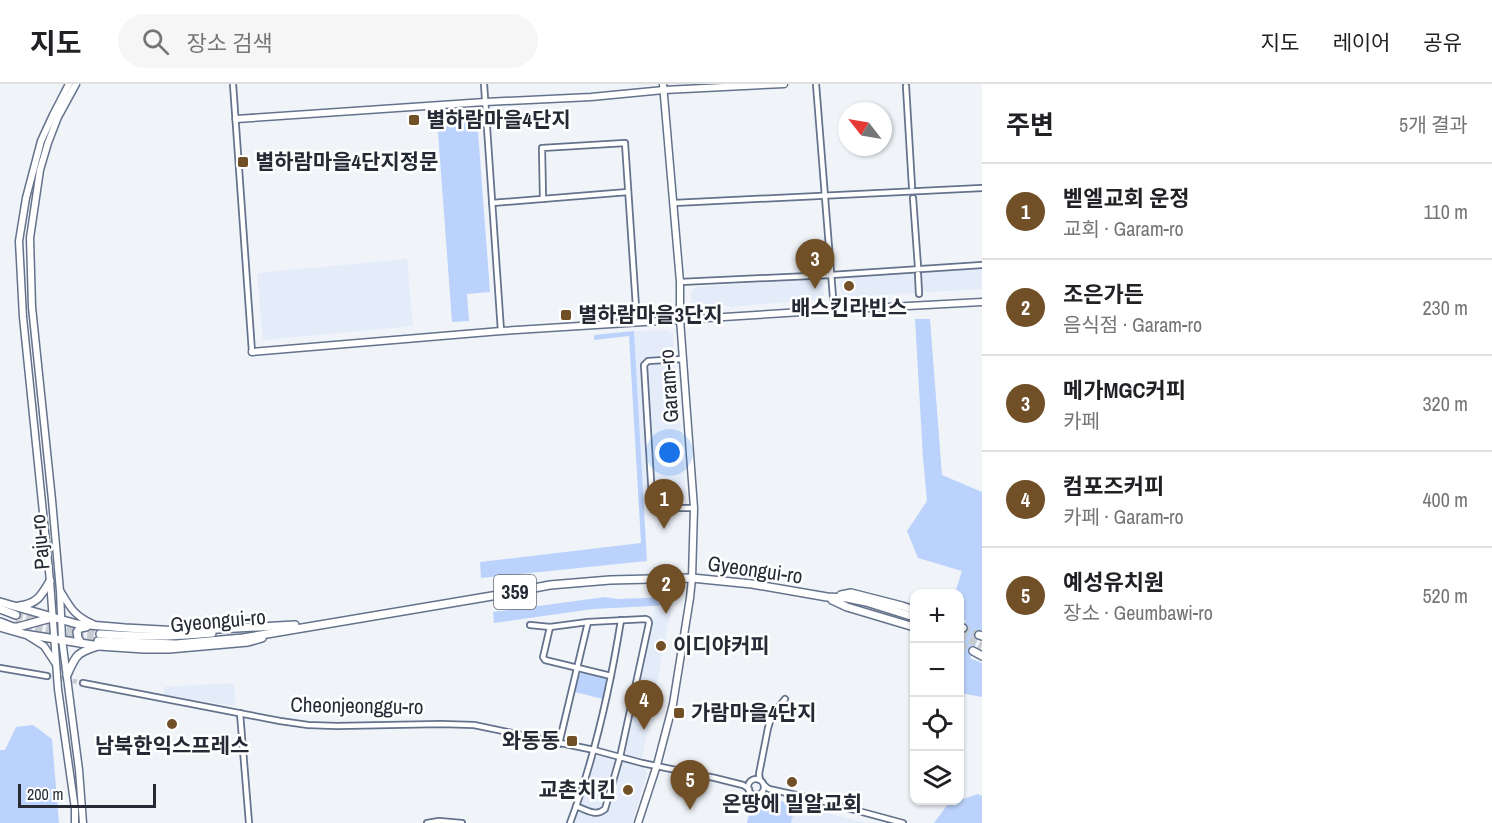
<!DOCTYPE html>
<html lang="ko">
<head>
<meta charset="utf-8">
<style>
  :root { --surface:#fff; --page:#f6f6f6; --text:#202124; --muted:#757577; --line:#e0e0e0; --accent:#714f27 }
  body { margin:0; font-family:"Archivo Narrow","Noto Sans KR",sans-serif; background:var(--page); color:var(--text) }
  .controls { position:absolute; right:18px; bottom:18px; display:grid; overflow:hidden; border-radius:12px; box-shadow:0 2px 4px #0004 }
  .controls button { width:54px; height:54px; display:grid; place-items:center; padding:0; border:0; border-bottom:2px solid var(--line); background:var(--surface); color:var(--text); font:30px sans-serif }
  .compass { position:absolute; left:838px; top:18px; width:54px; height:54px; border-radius:50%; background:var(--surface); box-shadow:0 2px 4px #0004; rotate:301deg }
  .scale { position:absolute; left:18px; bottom:15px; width:138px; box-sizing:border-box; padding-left:6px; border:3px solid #252a35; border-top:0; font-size:16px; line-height:21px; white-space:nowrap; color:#252a35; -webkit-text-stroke:4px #fff; paint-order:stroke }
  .you { position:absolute; left:670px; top:369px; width:21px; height:21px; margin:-15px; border:4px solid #fff; border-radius:50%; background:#1a73e8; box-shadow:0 0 0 9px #1a73e833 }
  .badge { display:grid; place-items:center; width:39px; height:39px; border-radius:50%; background:var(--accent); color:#fff; font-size:20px; font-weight:700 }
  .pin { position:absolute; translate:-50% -50px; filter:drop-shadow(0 2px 3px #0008) }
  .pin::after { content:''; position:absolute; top:32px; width:21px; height:18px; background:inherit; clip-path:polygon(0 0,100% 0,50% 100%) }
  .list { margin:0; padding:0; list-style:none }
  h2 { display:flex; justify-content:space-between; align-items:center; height:78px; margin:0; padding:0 24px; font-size:26px }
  h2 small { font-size:20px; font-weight:400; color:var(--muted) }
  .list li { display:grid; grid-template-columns:39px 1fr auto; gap:18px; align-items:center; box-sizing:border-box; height:96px; padding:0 24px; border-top:2px solid var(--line) }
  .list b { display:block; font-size:22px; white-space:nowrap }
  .list p { margin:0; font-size:20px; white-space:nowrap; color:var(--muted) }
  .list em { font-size:20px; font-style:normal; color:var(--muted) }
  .icon { flex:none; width:33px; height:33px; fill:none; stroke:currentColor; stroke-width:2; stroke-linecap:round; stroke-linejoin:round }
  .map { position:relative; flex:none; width:982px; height:739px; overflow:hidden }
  header { display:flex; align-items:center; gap:36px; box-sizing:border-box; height:84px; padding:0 30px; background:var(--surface); border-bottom:2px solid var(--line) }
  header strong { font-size:28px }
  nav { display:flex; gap:33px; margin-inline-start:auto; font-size:21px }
  .search { width:420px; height:54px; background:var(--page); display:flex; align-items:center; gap:15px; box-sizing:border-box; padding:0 21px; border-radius:33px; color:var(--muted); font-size:22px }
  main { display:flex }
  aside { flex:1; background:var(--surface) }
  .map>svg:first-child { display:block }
  .built { fill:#e4ecfa }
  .green { fill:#bbd2fc }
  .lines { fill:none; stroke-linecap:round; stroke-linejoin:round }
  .street-tunnel { stroke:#c7ccd2; stroke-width:4.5; stroke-dasharray:4.5 2; stroke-linecap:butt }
  .primary-tunnel { stroke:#c7ccd2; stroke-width:7; stroke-dasharray:7 3.5; stroke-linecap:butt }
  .street-casing { stroke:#64728b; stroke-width:8 }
  .secondary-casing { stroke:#64728b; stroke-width:9 }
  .primary-casing { stroke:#64728b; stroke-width:10 }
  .street { stroke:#fff; stroke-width:4.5 }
  .secondary { stroke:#fff; stroke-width:6 }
  .primary { stroke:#fff; stroke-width:7 }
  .poi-dot { fill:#714f27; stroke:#fff; stroke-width:2 }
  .labels { text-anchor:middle; stroke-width:5; stroke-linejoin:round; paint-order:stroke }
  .shield { fill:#fff; stroke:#666a72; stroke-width:1.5 }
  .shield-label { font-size:20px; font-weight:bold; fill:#252a35 }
  .poi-label { font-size:21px; font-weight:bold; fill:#252a35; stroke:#fff; text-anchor:start }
  .street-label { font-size:21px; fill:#252a35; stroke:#fff }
</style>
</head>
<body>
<header>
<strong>지도</strong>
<div class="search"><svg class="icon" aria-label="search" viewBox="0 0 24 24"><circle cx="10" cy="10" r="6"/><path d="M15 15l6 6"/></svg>장소 검색</div>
<nav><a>지도</a><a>레이어</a><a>공유</a></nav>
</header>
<main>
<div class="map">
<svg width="982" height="739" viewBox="0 0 982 739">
  <rect width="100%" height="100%" fill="#f0f4f9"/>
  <g class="built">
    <polygon points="407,175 413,242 263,256 257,189"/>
    <polygon points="982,185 982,205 846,213 841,208 840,198 846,193"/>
    <polygon points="818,195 823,200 824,211 820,215 730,223 721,220 697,223 691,218 691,209 696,203"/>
    <polygon points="668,246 673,250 686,414 680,419 644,420 634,247"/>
    <polygon points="672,521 642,675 627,671 624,667 655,523"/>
    <polygon points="234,599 235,622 164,611 164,603"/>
    <polygon points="597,672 601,672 642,682 646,686 647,690 632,739 573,739 595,676"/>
    <polygon points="796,721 866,739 791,739"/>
  </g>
  <g class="green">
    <polygon points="473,31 477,34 490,208 467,210 469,237 452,238 437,34"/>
    <polygon points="915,235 930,235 942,391 982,408 982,545 970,574 982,579 982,613 960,609 960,553 966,537 960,534 960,509 955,509 962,487 918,474 907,447 927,417 923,374"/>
    <polygon points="634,247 647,477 481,494 480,478 641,459 629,252 594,256 594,251"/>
    <polygon points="605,513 617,515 670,513 673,515 672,521 593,525 494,539 493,528"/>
    <polygon points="582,589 605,594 607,597 603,615 575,608 578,592"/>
    <polygon points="33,641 52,655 59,739 0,739 0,666 5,666 16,643"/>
    <polygon points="978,710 982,712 982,739 934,739 948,720"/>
    <polygon points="766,713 796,721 791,739 747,739 752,716"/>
  </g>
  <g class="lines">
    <polyline class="street-tunnel" points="47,592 83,599"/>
    <g class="primary-tunnel">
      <polyline points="16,531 81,547 100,550"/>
      <polyline points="15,539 98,557"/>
      <polyline points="963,544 979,551"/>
      <polyline points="960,551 982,562"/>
      <polyline points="960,561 973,567"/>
    </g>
    <defs>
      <g id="street">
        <polyline points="233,0 252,268"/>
        <polyline points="484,0 501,247"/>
        <polyline points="816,0 834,226"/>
        <polyline points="906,2 912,103"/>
        <polyline points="913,114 918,183"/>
        <polyline points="543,115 542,64 625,59 637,238"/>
        <polyline points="492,119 628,108"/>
        <polyline points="674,119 982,104"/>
        <polyline points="918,190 919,210"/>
        <polyline points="680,198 831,191 982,181"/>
        <polyline points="683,275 648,277 644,281 652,414 654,421 662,424 694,424"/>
        <path d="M530 541 550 543 588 538 646 535 648 536 649 539 620 673 605 725C596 733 586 726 576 722"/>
        <polyline points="550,543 544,569 543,573 545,576 611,592"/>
        <polyline points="0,584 47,592"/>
        <polyline points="83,599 280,637 308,641 337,642 441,640 474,641 594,666 642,679 715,694 743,701 749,705"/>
        <polyline points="240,629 249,739"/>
        <polyline points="559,660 588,538"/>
        <circle cx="756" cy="703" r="8"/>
        <polyline points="760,696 759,690 768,644 772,631 785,615"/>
        <polyline points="764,701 769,705 814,715 903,739"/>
        <polyline points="427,739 439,737 462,739"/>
        <path d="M570 739C595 673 610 605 621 536"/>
      </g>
      <g id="secondary">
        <polyline points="69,0 53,31 41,57 26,114 19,157 23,233 50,497 58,605 75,725 75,739"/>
        <polyline points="76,0 58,33 48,59 40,86 30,154 32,223 52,416 60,507 62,555 79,686 83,739"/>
        <polyline points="236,35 485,18 591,13 664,6 784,0"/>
        <polyline points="252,268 501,247 834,226 982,218"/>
        <path d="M61 508C71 525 75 532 93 540"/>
        <polyline points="28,552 44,562 56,580"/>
        <polyline points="638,739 657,681 673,620 690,514 692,494 694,424 680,235 680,198 663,0"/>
      </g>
      <g id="primary">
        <polyline points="841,511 851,509 902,522 914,526"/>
        <polyline points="832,516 847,523 914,543"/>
        <polyline points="0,518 77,540 125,544 180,547 295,541"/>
        <path d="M19 522C37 520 41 512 50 497"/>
        <polyline points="0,525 16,531"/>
        <polyline points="0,538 13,543 18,543 51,534"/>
        <polyline points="0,543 24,550 99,562 144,565 169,565 248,558 262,554"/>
        <polyline points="960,543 963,544"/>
        <path d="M100 550C138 553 174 553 212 549"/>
        <polyline points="979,551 982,552"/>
        <polyline points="98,557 176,560 243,554 492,512 550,501 610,496 692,494 752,500 827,513 847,514 866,518 914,533"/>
        <polyline points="81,559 78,554 77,548 80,544 86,543"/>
        <polyline points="973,567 982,572"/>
        <path d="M67 591C76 571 76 569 98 562"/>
      </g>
    </defs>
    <use href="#street" class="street-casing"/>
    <use href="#secondary" class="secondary-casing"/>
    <use href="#primary" class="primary-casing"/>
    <use href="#street" class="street"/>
    <use href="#secondary" class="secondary"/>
    <use href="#primary" class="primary"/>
  </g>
  <g class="poi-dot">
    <rect x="408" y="30" width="12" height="12" rx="3"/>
    <rect x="237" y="72" width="12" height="12" rx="3"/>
    <circle cx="849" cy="202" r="6"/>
    <rect x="560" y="225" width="12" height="12" rx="3"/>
    <circle cx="661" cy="562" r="6"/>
    <rect x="673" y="623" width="12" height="12" rx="3"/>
    <circle cx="172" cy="640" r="6"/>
    <rect x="566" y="651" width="12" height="12" rx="3"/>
    <circle cx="792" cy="698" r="6"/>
    <circle cx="628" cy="706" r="6"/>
  </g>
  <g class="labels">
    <rect class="shield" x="494" y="491" width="42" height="34" rx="4.5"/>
    <g class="shield-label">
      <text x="515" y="515">359</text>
    </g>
    <g class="poi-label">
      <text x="426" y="43">별하람마을4단지</text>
      <text x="255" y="85">별하람마을4단지정문</text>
      <text x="849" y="231" text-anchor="middle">배스킨라빈스</text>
      <text x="578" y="238">별하람마을3단지</text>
      <text x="673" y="569">이디야커피</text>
      <text x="691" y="636">가람마을4단지</text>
      <text x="560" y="664" text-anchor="end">와동동</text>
      <text x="172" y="669" text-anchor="middle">남북한익스프레스</text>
      <text x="616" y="713" text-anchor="end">교촌치킨</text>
      <text x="792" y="727" text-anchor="middle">온땅에 밀알교회</text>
    </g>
    <g class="street-label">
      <text transform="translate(669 302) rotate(-94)" y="7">Garam-ro</text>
      <text transform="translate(40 458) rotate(-95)" y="7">Paju-ro</text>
      <text transform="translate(755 486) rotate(8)" y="7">Gyeongui-ro</text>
      <text transform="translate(218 537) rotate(-5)" y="7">Gyeongui-ro</text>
      <text transform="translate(357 622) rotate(1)" y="7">Cheonjeonggu-ro</text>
    </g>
  </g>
</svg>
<div class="controls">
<button>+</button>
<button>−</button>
<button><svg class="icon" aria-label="locate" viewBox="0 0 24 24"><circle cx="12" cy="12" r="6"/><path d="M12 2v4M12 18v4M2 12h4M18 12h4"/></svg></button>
<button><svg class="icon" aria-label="layers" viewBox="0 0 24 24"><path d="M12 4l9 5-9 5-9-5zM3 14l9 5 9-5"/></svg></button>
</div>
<svg class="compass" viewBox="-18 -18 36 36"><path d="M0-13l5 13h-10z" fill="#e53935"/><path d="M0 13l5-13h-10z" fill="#757577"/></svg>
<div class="scale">200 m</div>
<div class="you"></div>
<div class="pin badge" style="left:664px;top:445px">1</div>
<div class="pin badge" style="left:666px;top:530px">2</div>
<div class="pin badge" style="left:815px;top:205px">3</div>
<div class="pin badge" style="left:644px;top:646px">4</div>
<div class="pin badge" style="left:690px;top:726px">5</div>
</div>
<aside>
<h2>주변<small>5개 결과</small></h2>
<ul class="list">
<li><span class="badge">1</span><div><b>벧엘교회 운정</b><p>교회 · Garam-ro</p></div><em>110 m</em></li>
<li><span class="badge">2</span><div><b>조은가든</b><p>음식점 · Garam-ro</p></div><em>230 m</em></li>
<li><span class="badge">3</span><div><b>메가MGC커피</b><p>카페</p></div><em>320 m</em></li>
<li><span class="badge">4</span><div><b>컴포즈커피</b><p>카페 · Garam-ro</p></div><em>400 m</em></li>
<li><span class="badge">5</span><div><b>예성유치원</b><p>장소 · Geumbawi-ro</p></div><em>520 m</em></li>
</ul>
</aside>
</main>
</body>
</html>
